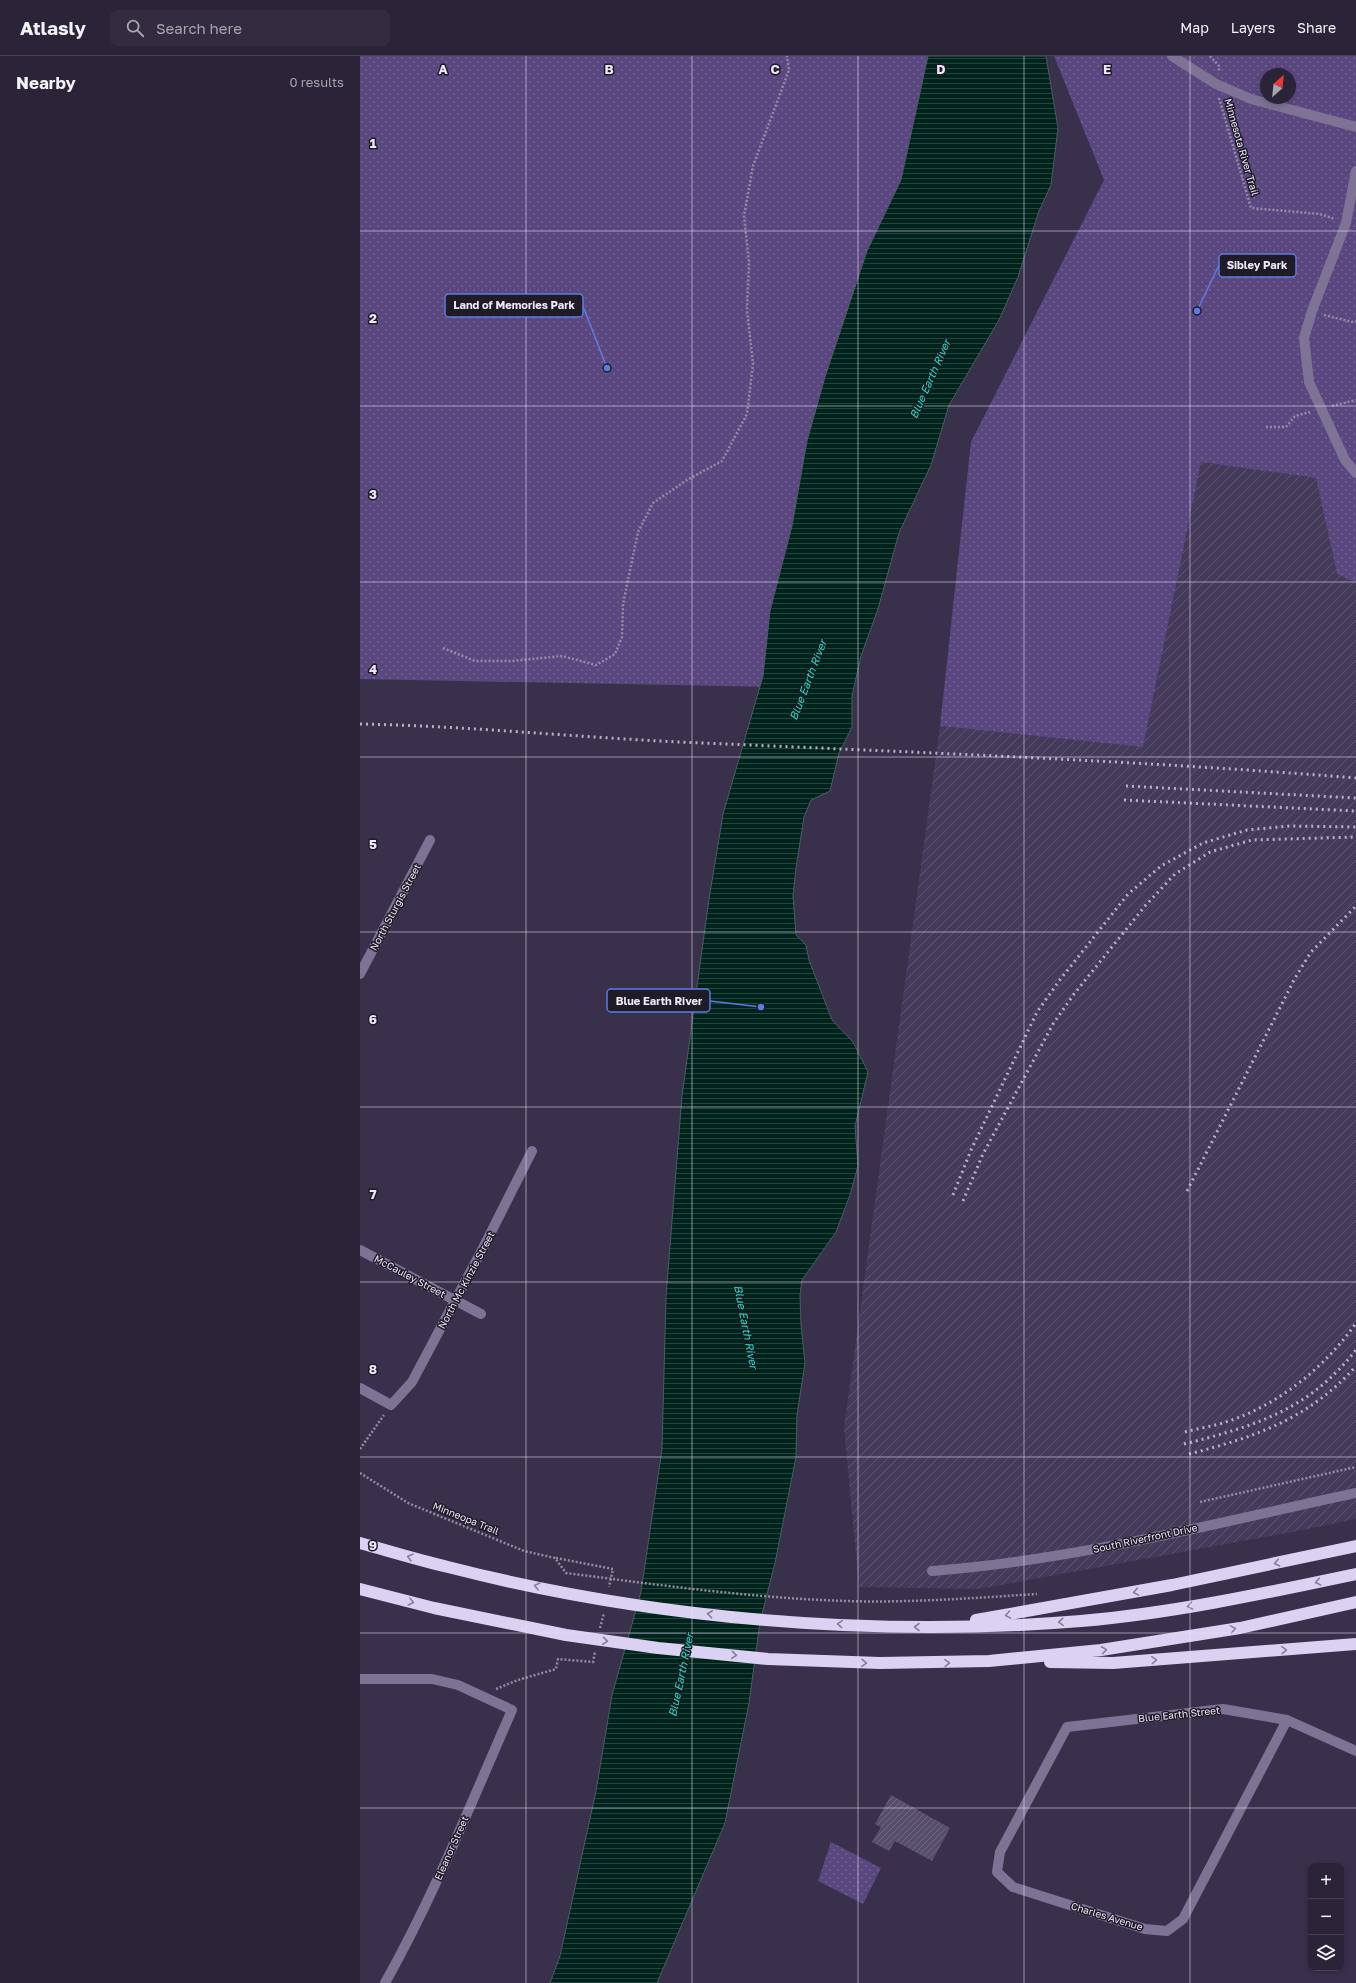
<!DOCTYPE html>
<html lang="en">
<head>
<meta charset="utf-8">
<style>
  :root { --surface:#2b2439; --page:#332c41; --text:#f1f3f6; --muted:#a6a4ae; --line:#474153 }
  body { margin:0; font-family:"Golos Text",sans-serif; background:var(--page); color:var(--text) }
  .controls { position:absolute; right:12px; bottom:12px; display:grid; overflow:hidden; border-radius:8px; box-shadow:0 2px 6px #0003 }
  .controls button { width:36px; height:36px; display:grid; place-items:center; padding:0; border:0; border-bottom:1px solid var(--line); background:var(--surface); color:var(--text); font:20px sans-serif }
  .compass { position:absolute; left:900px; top:12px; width:36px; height:36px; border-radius:50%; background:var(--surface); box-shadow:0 2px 6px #0003; rotate:27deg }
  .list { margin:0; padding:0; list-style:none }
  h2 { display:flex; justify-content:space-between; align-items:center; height:52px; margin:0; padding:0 16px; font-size:17px }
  h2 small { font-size:13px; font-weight:400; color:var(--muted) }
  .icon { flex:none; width:22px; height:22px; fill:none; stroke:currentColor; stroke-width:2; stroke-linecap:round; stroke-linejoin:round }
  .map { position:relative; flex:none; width:996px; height:1927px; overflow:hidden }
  header { display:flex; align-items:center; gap:24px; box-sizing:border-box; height:56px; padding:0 20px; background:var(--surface); border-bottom:1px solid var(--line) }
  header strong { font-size:19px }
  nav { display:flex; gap:22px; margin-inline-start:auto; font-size:14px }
  .search { width:280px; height:36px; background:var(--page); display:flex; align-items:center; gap:10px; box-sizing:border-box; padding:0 14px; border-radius:8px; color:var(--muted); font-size:15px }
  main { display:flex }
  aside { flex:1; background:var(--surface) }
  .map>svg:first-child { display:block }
  .industrial { fill:url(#industrial-furrows) }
  .green { fill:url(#green-dots); fill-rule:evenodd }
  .water { fill:url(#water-rules); stroke:#475e5e }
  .building { fill:url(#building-hatch) }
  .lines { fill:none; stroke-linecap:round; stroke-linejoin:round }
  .path { stroke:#938ca3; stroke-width:2.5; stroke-dasharray:2 2; stroke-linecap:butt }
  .minor { stroke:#7e7395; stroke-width:10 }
  .highway { stroke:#dbd1f2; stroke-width:12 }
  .rail { stroke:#b8b1c6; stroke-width:3; stroke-dasharray:2 4; stroke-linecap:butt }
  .oneway { stroke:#867f97 }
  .grid { fill:none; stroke:#ece7f9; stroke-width:1; stroke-opacity:0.55 }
  .labels { text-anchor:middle; stroke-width:3; stroke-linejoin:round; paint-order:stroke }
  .street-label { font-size:10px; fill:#ece7f9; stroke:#1f1b27 }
  .water-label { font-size:11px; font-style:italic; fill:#21e0bd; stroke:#1f1b27 }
  .grid-label { font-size:13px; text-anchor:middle; font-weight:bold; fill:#ece7f9; stroke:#1f1b27; stroke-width:3; stroke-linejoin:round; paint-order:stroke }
  .leader { fill:none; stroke:#5b7ce2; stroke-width:1.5 }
  .callout-dot { fill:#5b7ce2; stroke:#1f1b27; stroke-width:1.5 }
  .callout { fill:#1f1b27; stroke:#5b7ce2; stroke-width:1.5 }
  .callout-label { font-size:11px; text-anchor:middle; font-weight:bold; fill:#ece7f9 }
</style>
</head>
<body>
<header>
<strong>Atlasly</strong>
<div class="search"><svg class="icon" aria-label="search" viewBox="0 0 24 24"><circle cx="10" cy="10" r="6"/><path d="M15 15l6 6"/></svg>Search here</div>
<nav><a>Map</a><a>Layers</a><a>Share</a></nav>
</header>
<main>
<aside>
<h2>Nearby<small>0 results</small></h2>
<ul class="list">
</ul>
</aside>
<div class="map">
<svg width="996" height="1927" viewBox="0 0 996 1927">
  <defs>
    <pattern id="industrial-furrows" width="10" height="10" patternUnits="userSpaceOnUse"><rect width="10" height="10" fill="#443a5a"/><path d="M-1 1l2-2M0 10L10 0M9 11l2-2" fill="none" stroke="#5f5672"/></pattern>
    <pattern id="green-dots" width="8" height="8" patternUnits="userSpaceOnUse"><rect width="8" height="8" fill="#5b4780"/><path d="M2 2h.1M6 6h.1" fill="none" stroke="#736293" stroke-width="1.8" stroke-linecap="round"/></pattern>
    <pattern id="water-rules" width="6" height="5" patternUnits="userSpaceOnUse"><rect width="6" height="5" fill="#00241c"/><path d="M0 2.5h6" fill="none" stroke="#25443e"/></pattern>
    <pattern id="building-hatch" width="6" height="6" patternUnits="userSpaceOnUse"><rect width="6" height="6" fill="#574e6b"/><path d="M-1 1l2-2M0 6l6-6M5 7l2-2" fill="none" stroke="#6f6881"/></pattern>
  </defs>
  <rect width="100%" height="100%" fill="#39304c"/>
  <polygon class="industrial" points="841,406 956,422 977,518 996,527 996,1463 943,1474 619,1533 499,1531 484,1372 580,670 783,691"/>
  <g class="green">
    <polygon points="0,0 572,0 415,631 0,623"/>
    <path d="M694 0H996V527L977 518 956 422 841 406 783 691 580 670 611 386 744 124ZM906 18H930V42H906Z"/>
    <polygon points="471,1786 521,1812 503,1848 458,1825"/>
  </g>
  <polygon class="water" points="568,0 686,0 698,72 691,129 679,155 658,221 639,264 589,349 571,409 539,477 518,553 501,600 492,640 492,671 479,697 470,735 451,744 444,761 436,812 433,840 436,879 446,889 449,904 472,964 493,986 508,1016 495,1070 498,1110 490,1139 476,1176 442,1224 440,1239 441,1269 445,1307 437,1359 436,1401 415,1507 400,1566 389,1647 365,1767 297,1927 190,1927 200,1900 236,1735 252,1639 281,1536 302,1393 306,1240 322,1040 349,843 363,758 403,620 410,555 432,470 447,385 465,321 507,195 541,124"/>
  <polygon class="building" points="531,1739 590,1772 572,1805 535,1785 529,1795 512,1786 521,1771 515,1768"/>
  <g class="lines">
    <g class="path">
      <polyline points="850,0 859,10 859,15"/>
      <polyline points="859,42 891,152 960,158 975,163"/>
      <polyline points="964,259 992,266 996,265"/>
      <polyline points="972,350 996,344"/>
      <polyline points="906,371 926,371 935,360 950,356"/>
      <polyline points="83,592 115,605 152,605 202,600 236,609 255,598 262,581 263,548 278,476 293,447 327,424 362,405 387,358 393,308 387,254 389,206 384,160 393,110 429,14 427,0"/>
      <polyline points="0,1393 24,1359"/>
      <path d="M0 1417 48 1447 164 1495 195 1502 206 1517C299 1529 392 1542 486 1545 550 1547 613 1542 677 1538"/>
      <polyline points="840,1446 996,1411"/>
      <polyline points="196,1502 253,1513 249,1531"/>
      <polyline points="240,1572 244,1557"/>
      <polyline points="136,1633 158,1624 196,1613 198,1603 233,1606 235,1596"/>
    </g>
    <g class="minor">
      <polyline points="812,0 856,28 891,43 996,71"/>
      <polyline points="996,115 986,167 952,255 944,282 949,326 985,404 996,417"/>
      <polyline points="0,918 70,784"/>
      <polyline points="0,1194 121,1258"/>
      <polyline points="0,1332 31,1349 52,1326 123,1192 172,1095"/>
      <path d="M572 1515C716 1504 856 1467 996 1437"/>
      <path d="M0 1623H72L98 1629 152 1654C112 1745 74 1840 25 1927"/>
      <polyline points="927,1664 823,1863 807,1875 785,1873 653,1831 637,1816 640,1796 707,1671 863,1653 927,1664 996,1695"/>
    </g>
    <g class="highway">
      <path d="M0 1487C29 1495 58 1504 88 1511 291 1563 513 1582 721 1565 814 1557 906 1537 996 1518"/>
      <polyline points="0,1533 74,1552 206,1579 298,1592 408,1603 520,1607 629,1605 741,1594 880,1572 996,1546"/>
      <polyline points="616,1564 812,1529 996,1490"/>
      <polyline points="690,1606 753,1607 996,1588"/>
    </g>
    <g class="rail">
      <path d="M0 668C107 670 213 681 320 686 546 696 771 704 996 722"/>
      <polyline points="766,730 996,742"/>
      <polyline points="764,744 996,755"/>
      <polyline points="827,1135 935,922 951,896 996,850"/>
      <polyline points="593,1139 611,1094 677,956 699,925 768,838 801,810 843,787 887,774 930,770 996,771"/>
      <polyline points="603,1145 623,1098 693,968 714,938 785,850 815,818 850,796 892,784 996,781"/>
      <path d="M825 1376C839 1372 855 1370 869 1365 920 1348 966 1310 996 1267"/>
      <path d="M824 1388C895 1370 949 1354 996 1294"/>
      <path d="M829 1398C895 1381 949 1363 996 1310"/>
    </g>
  </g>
  <defs><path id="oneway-chevron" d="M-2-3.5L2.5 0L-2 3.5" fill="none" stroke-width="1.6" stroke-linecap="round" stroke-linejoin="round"/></defs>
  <g class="oneway">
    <use href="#oneway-chevron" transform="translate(50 1501) rotate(-164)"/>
    <use href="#oneway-chevron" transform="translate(917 1507) rotate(168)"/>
    <use href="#oneway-chevron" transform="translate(958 1526) rotate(168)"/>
    <use href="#oneway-chevron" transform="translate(177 1530) rotate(-168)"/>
    <use href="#oneway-chevron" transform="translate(776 1536) rotate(170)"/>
    <use href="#oneway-chevron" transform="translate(51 1546) rotate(14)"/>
    <use href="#oneway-chevron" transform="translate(830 1550) rotate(170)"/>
    <use href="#oneway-chevron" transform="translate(350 1558) rotate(-174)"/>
    <use href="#oneway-chevron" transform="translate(648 1559) rotate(170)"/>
    <use href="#oneway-chevron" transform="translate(701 1566) rotate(176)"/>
    <use href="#oneway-chevron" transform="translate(480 1568) rotate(-176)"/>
    <use href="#oneway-chevron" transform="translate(557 1571) rotate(-180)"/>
    <use href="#oneway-chevron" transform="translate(873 1573) rotate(-10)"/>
    <use href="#oneway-chevron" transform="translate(245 1585) rotate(8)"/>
    <use href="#oneway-chevron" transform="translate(744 1594) rotate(-8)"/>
    <use href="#oneway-chevron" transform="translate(924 1594) rotate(-4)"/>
    <use href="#oneway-chevron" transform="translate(374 1599) rotate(5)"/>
    <use href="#oneway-chevron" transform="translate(794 1604) rotate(-4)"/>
    <use href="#oneway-chevron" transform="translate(504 1607) rotate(2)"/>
    <use href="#oneway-chevron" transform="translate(587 1607) rotate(-2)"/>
  </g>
  <path class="grid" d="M166 0V1927M332 0V1927M498 0V1927M664 0V1927M830 0V1927M0 175H996M0 350H996M0 526H996M0 701H996M0 876H996M0 1051H996M0 1226H996M0 1401H996M0 1577H996M0 1752H996"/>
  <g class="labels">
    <g class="street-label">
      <text transform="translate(882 91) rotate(74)" y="4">Minnesota River Trail</text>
      <text transform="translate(35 851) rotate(-62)" y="4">North Sturgis Street</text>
      <text transform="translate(50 1220) rotate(28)" y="4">McCauley Street</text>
      <text transform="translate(106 1224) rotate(-62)" y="4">North Mc Kinzie Street</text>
      <text transform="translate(106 1462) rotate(22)" y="4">Minneopa Trail</text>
      <text transform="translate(785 1482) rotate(-12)" y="4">South Riverfront Drive</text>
      <text transform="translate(819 1658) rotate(-6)" y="4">Blue Earth Street</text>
      <text transform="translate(91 1792) rotate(-66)" y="4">Eleanor Street</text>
      <text transform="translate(747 1860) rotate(17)" y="4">Charles Avenue</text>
    </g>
    <g class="water-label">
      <text transform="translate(570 323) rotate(-66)" y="4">Blue Earth River</text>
      <text transform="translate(448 624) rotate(-69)" y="4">Blue Earth River</text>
      <text transform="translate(386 1271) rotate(79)" y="4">Blue Earth River</text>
      <text transform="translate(321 1619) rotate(-78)" y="4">Blue Earth River</text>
    </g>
  </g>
  <g class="grid-label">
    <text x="83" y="18">A</text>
    <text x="249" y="18">B</text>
    <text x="415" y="18">C</text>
    <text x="581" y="18">D</text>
    <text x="747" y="18">E</text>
    <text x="13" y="92">1</text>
    <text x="13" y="267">2</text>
    <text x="13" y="443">3</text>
    <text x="13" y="618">4</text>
    <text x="13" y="793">5</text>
    <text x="13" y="968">6</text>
    <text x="13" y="1143">7</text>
    <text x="13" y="1318">8</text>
    <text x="13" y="1494">9</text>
  </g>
  <path class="leader" d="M837 255L859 209M247 312L223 250M401 951L350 945"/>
  <g class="callout-dot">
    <circle cx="837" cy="255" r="4"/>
    <circle cx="247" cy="312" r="4"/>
    <circle cx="401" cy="951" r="4"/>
  </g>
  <g class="callout">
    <rect x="859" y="198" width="77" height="23" rx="4"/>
    <rect x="85" y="238" width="138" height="23" rx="4"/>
    <rect x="247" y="933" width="103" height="23" rx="4"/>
  </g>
  <g class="callout-label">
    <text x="897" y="213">Sibley Park</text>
    <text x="154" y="253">Land of Memories Park</text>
    <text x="299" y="949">Blue Earth River</text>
  </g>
</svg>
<div class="controls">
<button>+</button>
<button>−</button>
<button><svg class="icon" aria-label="layers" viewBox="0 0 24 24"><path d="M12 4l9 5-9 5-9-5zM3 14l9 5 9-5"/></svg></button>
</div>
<svg class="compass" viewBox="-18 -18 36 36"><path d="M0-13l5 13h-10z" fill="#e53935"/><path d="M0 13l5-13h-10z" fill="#a6a4ae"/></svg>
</div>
</main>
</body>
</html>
